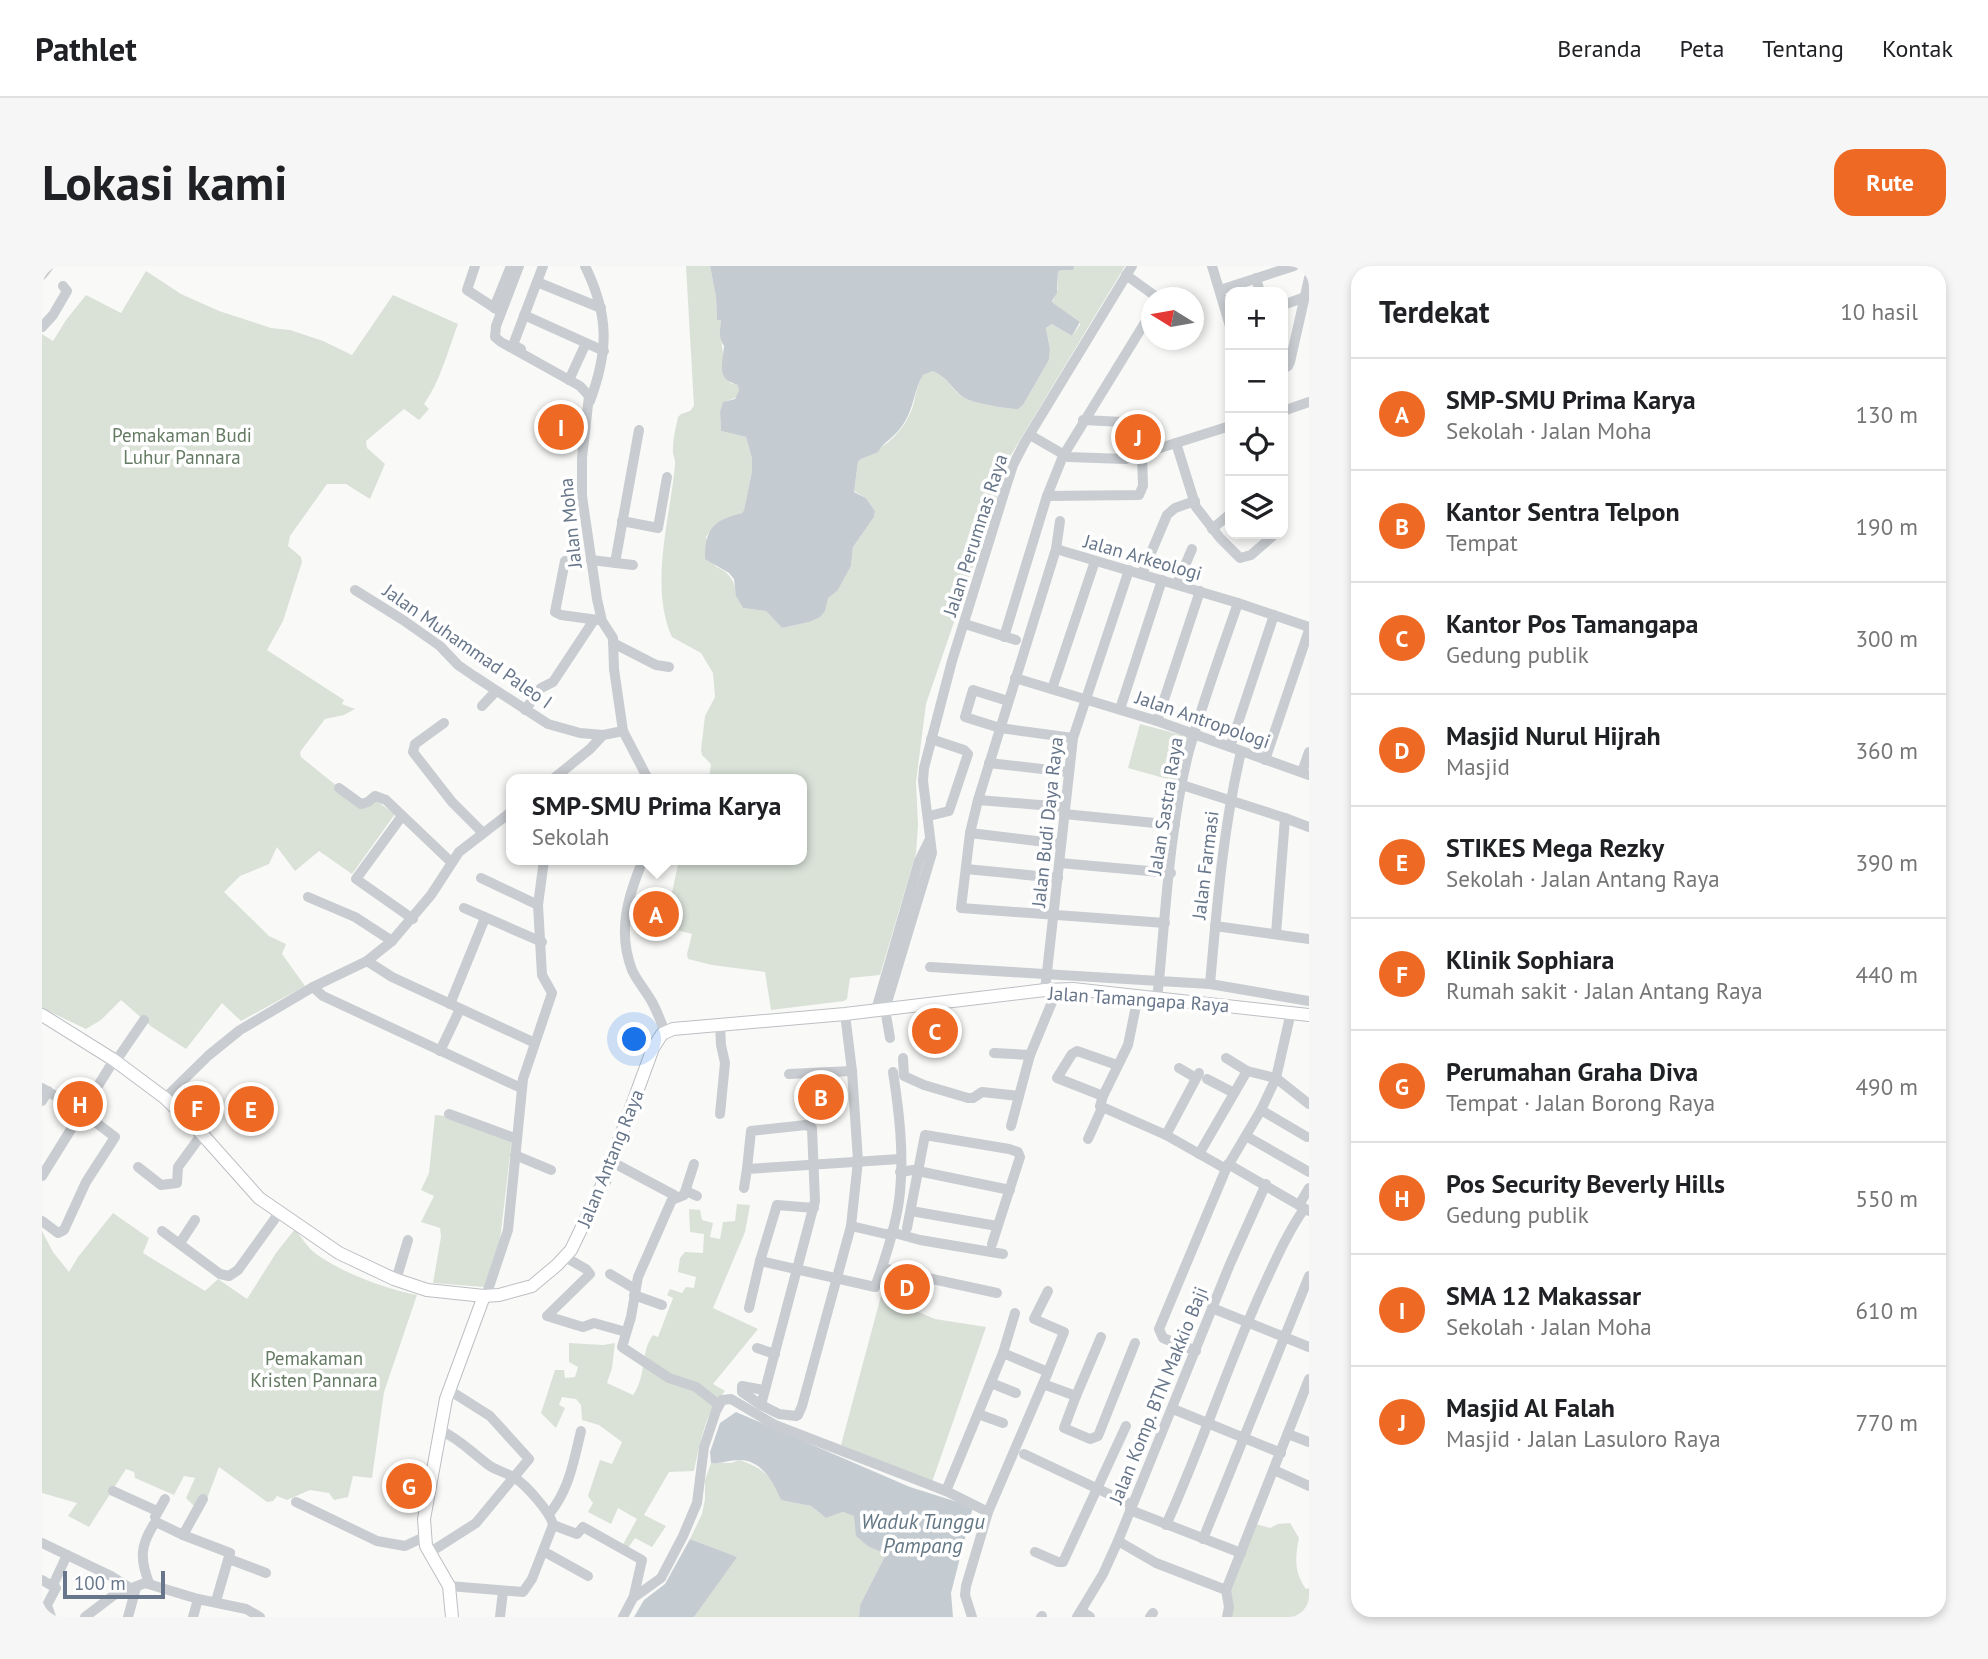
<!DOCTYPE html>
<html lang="id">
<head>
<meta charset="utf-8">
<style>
  :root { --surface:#fff; --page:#f6f6f6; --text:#202124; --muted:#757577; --line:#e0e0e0; --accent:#ee6923 }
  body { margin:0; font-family:"PT Sans",sans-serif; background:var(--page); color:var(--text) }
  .controls { position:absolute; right:21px; top:21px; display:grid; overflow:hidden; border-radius:14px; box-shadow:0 4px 10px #0003 }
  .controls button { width:63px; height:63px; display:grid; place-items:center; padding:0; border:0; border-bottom:2px solid var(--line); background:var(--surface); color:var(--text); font:35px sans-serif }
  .compass { position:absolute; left:1099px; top:21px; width:63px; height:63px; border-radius:50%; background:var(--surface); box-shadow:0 4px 10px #0003; rotate:281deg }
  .scale { position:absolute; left:21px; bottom:18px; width:102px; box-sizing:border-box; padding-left:7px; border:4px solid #67768a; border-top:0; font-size:19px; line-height:24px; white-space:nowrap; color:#67768a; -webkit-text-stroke:5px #fff; paint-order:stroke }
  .you { position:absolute; left:593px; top:774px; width:24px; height:24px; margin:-18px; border:5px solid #fff; border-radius:50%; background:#1a73e8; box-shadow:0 0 0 10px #1a73e833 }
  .badge { display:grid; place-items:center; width:46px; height:46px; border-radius:50%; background:var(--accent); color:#fff; font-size:23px; font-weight:700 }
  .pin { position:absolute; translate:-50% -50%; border:4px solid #fff; box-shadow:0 2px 7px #0006 }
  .popup { position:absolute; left:464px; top:508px; width:301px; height:91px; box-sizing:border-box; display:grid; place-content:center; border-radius:14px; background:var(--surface); filter:drop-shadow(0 2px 5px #0005); font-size:23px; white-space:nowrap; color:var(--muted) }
  .popup b { font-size:26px; color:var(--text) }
  .popup::after { content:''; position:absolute; left:50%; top:100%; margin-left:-14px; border:14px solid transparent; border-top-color:var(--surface) }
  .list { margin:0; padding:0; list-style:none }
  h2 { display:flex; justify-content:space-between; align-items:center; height:91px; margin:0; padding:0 28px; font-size:30px }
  h2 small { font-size:23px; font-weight:400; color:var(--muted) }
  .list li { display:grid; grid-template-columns:46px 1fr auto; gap:21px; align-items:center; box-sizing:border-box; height:112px; padding:0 28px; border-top:2px solid var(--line) }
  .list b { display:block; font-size:26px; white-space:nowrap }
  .list p { margin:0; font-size:23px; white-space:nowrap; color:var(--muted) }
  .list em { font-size:23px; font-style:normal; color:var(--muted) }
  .icon { flex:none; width:38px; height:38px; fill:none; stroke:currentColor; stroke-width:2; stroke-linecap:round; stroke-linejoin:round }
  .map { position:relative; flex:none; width:1267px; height:1351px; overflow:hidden; border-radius:21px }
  header { display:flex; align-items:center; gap:42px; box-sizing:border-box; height:98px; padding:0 35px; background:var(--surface); border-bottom:2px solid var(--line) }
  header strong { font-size:33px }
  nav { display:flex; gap:38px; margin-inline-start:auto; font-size:24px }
  .intro { display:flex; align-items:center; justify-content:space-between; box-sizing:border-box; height:168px; padding:0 42px }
  h1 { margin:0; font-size:49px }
  .button { padding:18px 32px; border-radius:21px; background:var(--accent); color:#fff; font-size:24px; font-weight:700 }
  main { display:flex; gap:42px; padding:0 42px }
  aside { flex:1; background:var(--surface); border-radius:21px; box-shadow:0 4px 10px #0003 }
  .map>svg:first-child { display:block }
  .green { fill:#dae2d8 }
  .water { fill:#c4ccd2 }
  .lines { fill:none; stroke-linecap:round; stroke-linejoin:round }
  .major-casing { stroke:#bcbfc4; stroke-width:14 }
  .minor { stroke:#c9ccd0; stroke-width:10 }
  .major { stroke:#fff; stroke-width:12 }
  .labels { text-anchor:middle; stroke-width:7; stroke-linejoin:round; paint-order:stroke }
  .park-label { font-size:19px; fill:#647a62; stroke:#fff }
  .street-label { font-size:19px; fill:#67768a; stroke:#fff }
  .water-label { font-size:21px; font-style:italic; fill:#637784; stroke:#fff }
</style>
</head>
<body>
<header>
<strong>Pathlet</strong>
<nav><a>Beranda</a><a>Peta</a><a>Tentang</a><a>Kontak</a></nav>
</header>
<div class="intro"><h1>Lokasi kami</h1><a class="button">Rute</a></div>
<main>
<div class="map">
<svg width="1267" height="1351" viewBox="0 0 1267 1351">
  <rect width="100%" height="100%" fill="#f9f9f7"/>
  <g class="green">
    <path d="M644 0H668L674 31 675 54H679C677 75 683 95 688 117L696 119 698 125 695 131 685 135 678 146 679 165 704 171 710 193V205L702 244 700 247C683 251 674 256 664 271L673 300C696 310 691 323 701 342L724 345 740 362 767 356 789 328 796 324 809 300 811 281 832 251 833 245 824 232 812 225 816 196 819 193C842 182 862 167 871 140 874 129 875 118 881 109L891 105C908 114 909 123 921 131 930 137 965 143 976 143L981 139 1007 94 1008 83 1004 62 1010 58 1030 70 1038 59V56L1010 37 1016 23V6L1019 4 1033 2V0H1083L969 189 884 438 874 516 876 559 874 587 838 709 808 712 805 733 802 735 729 744 723 706 670 699 646 693 645 688 650 668 624 661 623 659 637 594H759V513H667L669 498 660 489 659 484 663 450 673 431 671 407 659 387 630 371C607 320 628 253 633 199 634 192 630 190 631 183 631 172 634 161 636 151L639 148 648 145 652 140Z"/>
    <path d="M104 5 139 28 177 45 229 62 248 64 281 75 310 89 351 29 416 58C406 84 398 116 382 138L387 143 377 154 362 143 324 175 325 182 343 198 328 233 304 218H285L248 270 246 280 259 291 260 296 241 355 225 384 302 434 300 438 313 443 302 449 283 453 258 486 259 491 322 542 333 534 353 548 310 608 277 585 253 605 235 581 227 598 198 610 182 626 227 670 244 678 240 688 263 720 199 755 180 737 144 783 110 761 79 734 59 754 44 763 0 742V68L11 75 24 54 44 29 79 47Z"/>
    <polygon points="1098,458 1147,471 1136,516 1086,502"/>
    <polygon points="393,849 404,850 470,872 458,974 442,1021 391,1017 399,971 398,962 379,956 392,930 379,924 387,907"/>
    <path d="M695 938 708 939 703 966 671 1042 716 1063 671 1118 683 1125C663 1147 658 1176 652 1205L627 1206 602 1249 624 1260 610 1281 593 1272 583 1286 579 1282 595 1253 576 1242 569 1258 546 1246 551 1237 546 1230 558 1194 570 1198 580 1176 557 1159 540 1154 539 1139 534 1133 520 1131 517 1139 523 1142 514 1162 499 1147 513 1104H522L523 1112 533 1111 536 1101 527 1096V1077L561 1079 573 1077 570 1102 565 1117 591 1129C605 1110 598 1086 611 1069L616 1071 631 1032 625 1029 628 1023 640 1027 644 1021 652 1022 654 1011 636 1006 638 992 643 986 661 987 662 968 648 966 647 943 658 944 660 954 671 957 668 971 678 973 681 956 693 955Z"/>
    <path d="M71 947 107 972 101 987 163 1025 176 1013 205 1033 234 987 253 963C259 971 266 982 274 988 303 1008 341 1022 375 1029L342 1126 330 1212 311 1210 306 1231 292 1234 287 1227 268 1224 245 1234 235 1230 231 1235 225 1236 177 1201 166 1230 156 1244 144 1232 153 1212 142 1210 132 1229 93 1212 92 1206 84 1203 47 1261 26 1250 35 1237 0 1227V965L11 986 27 1006 36 991Z"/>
    <polygon points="839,1030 893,1053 944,1061 890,1216 799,1179"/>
    <path d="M697 1194C722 1202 729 1210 740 1234L769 1240 784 1252 801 1246 813 1250 827 1281 844 1288 818 1339 817 1351H652L694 1291 648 1273 660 1248 663 1233V1214L669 1197H689Z"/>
    <path d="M1248 1257 1257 1272C1253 1292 1252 1306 1264 1323L1267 1322V1340L1262 1343 1260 1351H1188L1187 1324 1214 1258 1228 1262 1236 1258Z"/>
  </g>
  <g class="water">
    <path d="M668 0H1033L1031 4H1019L1016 6 1015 27 1010 35 1011 37 1038 56 1030 70 1010 58 1004 62 1008 83 1007 94 981 139 976 143C965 143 929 137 921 131 909 122 907 113 891 105L881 109C872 123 872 142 862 157 854 171 841 176 836 186L819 193 816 196 812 226 824 232 833 245 832 251 811 281 809 300 796 324 786 332 783 345 778 351 767 356 740 362 724 345 701 342 694 330 692 313 687 307 663 293C663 263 671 254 700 247L702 244 710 205V193L704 171 679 165 678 146 681 136 693 133 697 125 696 119C673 113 681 98 682 80 676 71 678 65 679 54H675L674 31Z"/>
    <path d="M694 1146 868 1221 931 1241 909 1327 911 1351H817L818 1339 844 1288 827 1281 814 1270 812 1250 801 1246 784 1252 769 1240 739 1234C732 1217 720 1194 697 1194 687 1194 679 1198 669 1197L668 1186 678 1157Z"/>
    <polygon points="648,1273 695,1291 652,1351 592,1351 602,1334 623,1318"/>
  </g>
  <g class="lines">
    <defs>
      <g id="major">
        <polyline points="0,749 72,794 123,832 160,868 217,932 297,987 352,1013 385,1024 442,1030 457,1029 490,1020 515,999 529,984 563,913 611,782 620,768 631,763 803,748 1003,724 1031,723 1267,749"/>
        <polyline points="410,1351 407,1320 384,1280 382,1253 404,1133 442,1030"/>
      </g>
    </defs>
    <use href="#major" class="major-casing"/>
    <g class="minor">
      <polyline points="433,0 425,24 459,46"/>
      <polyline points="477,0 454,60 453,71 459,76 538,120 547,130 540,192 540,230 555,333 560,355 571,372 572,403 581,465 606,513"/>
      <path d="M543 0C567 49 567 84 548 135"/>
      <polyline points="1170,0 1188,60"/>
      <polyline points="0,9 7,0"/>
      <polyline points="1084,9 1116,32"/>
      <polyline points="1214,12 1218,26"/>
      <polyline points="495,16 559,42"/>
      <polyline points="1178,24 1252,0"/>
      <polyline points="1241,39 1263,31"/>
      <polyline points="452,42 469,0"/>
      <polyline points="482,49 562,85"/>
      <polyline points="0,61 11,49 25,25 21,20"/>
      <polyline points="479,83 471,79 501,0"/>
      <polyline points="1241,103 1246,100 1248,96 1267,12"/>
      <polyline points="527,114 544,77"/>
      <polyline points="1241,145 1267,136"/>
      <polyline points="1041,154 1081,156 1083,193"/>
      <polyline points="988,169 1026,191 1083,193 1188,160"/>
      <polyline points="1134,177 1154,241 1178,272 1198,292 1209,289 1232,269"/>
      <polyline points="1005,230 1097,229 1101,220 1100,189"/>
      <polyline points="580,255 616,262 625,211"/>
      <polyline points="1170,263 1188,248"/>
      <polyline points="1014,283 1018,255"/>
      <polyline points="549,294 591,299"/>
      <polyline points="523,295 513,346 519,349 556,354"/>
      <polyline points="573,297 597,164"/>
      <polyline points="1100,308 1125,249 1133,242 1153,235"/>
      <polyline points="1135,318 1150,283"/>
      <polyline points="313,324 361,354 398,380 416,399 432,410 506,458 538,467 561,469"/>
      <path d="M1196 337C1179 386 1161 435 1147 485 1128 559 1124 639 1117 715L1168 718 1267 735"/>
      <polyline points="923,358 974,374"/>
      <polyline points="962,371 1005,230 1021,190 1110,45"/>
      <polyline points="571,377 614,399 627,401"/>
      <polyline points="973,412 1115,455 1267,509"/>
      <polyline points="1010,423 1053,295"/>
      <polyline points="966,435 931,424 923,451 958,462 1031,472"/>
      <polyline points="440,440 454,425"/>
      <polyline points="1078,443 1120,314"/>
      <polyline points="483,444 499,422 511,416 552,354"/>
      <polyline points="1115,455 1158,325"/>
      <polyline points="402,457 373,478 371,486 410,536 441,567"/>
      <polyline points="1188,481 1232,349"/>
      <polyline points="1223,494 1267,364"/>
      <polyline points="947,497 1026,506"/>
      <polyline points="1260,506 1267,486"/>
      <polyline points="511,513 548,483 561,469 581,465"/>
      <polyline points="1140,519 1243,552 1234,668"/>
      <polyline points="297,522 319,538 326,536 333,530 344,534 409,596"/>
      <polyline points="936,534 1022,541"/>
      <polyline points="1022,548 1133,559"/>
      <polyline points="360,550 314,613 371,653"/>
      <polyline points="887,550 907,545 926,488 922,484 889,473"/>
      <polyline points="1243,552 1267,561"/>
      <polyline points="928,567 1019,578"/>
      <path d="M601 594C586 630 575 665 590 704 595 715 604 725 610 736 615 745 619 756 623 766"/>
      <polyline points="1018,597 1129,607"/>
      <polyline points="924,603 1016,612"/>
      <polyline points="439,612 496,639 500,709 510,727 481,813 466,964 444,1030"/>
      <polyline points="266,631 313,651 350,675"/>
      <polyline points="496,639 502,594"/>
      <polyline points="422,642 500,676"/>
      <polyline points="1123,657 919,642 928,567 936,534 1014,283 1196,337 1267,361"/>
      <polyline points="1173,660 1267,673"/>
      <polyline points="325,695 350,711 493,777"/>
      <polyline points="888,701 1117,715 1115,732"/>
      <path d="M1168 718C1175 640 1181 562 1199 486"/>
      <polyline points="271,721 281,730 479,822"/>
      <polyline points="1003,724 1031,472 1087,304"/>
      <polyline points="1096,730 1086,779 1061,830 1058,840 1124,869 1184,903"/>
      <polyline points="408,738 443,652"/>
      <polyline points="834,744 877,595 888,573"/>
      <polyline points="678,758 679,779 683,797 678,848"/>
      <polyline points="848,772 843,743 890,587 881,515 882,502 910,395 963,224 971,199 983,176 1090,0"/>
      <polyline points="398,785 418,743"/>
      <polyline points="952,787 988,789"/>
      <polyline points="861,792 862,810 882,819 926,832 931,832 940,826 977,830 969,860"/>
      <polyline points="1184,792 1205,805"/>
      <polyline points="1137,802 1154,812"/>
      <polyline points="747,808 810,805"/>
      <polyline points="1165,813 1192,827"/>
      <polyline points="0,822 40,846 73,871 44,916 22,964 16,967 0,955"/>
      <polyline points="977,830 988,789 1015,724"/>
      <polyline points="1061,830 1015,812 1030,788 1035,785 1075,799"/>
      <polyline points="123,832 167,789 198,764 271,721 325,695 350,675 389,629 417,586 469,546"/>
      <polyline points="0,835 6,825"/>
      <polyline points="1219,844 1265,871"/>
      <polyline points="407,848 475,873"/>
      <polyline points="1124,869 1157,807"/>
      <polyline points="1204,870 1267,906"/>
      <polyline points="1046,873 1060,842"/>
      <polyline points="1157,888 1205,805 1234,812 1267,838"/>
      <polyline points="473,889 509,904"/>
      <polyline points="570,896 632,929 596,1011 589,1051 580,1081 627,1112 654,1121 677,1139"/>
      <polyline points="1186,898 1267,945"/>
      <polyline points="96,901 119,919 135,917 136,901 160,868"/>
      <polyline points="705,903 709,865 764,859 770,862 773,935 719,1139 737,1148 754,1150 756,1149 760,1140 809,960 816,895 810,805 803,748"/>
      <polyline points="858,906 871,904 968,924"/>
      <polyline points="0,910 72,794 78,789 102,754"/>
      <polyline points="702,922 705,903 858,893"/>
      <polyline points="644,925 655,930"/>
      <polyline points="632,933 642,929 652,898"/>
      <polyline points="1257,939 1267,922"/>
      <polyline points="869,945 955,960"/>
      <polyline points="809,960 848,969"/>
      <polyline points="865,962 883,869 967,883 976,886 978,891 950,978"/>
      <polyline points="120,965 178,1008 187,1010 196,1004 237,947"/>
      <polyline points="849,966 878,974 961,988"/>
      <polyline points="138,977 153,954"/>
      <polyline points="523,991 544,1003 548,1008 505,1050 534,1059 541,1061 552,1057 584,1066"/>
      <polyline points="718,995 735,939 772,942"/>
      <polyline points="840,1002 955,1027"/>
      <polyline points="568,1008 593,1023"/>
      <polyline points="354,1014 366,974"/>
      <polyline points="592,1029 620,1039"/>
      <polyline points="879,1033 883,1012"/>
      <path d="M707 1042 718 995 833 1021C844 991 855 958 858 926 862 886 857 845 851 806"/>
      <polyline points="1170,1042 1267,1081"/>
      <polyline points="715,1082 733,1088"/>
      <polyline points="1154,1085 1121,1072 1117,1063 1184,903 1219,844 1234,812 1249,746"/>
      <polyline points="1006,1106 1022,1066 992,1053 1006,1025"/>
      <polyline points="949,1117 974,1127"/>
      <polyline points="1001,1118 1034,1130 1059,1071"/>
      <polyline points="1034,1130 1022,1162 1048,1173 1056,1170 1093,1077"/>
      <polyline points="719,1139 700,1126 700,1120 722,1124"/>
      <polyline points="1131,1143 1239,1187"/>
      <polyline points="936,1148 961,1157"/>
      <path d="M398 1164C418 1173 430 1187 448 1200 456 1205 465 1207 473 1212 484 1219 509 1247 511 1259L490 1313 481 1326 407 1320"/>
      <polyline points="1246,1168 1267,1176"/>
      <polyline points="982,1188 1090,1239"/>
      <polyline points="1232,1204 1267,1220"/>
      <polyline points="71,1225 115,1245"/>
      <polyline points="904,1225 961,1087 973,1047"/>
      <polyline points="161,1233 141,1269 188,1287 174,1335"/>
      <polyline points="254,1236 335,1275 363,1280 382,1271"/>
      <polyline points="1088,1244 1199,1287"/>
      <path d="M507 1248C527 1225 532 1194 539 1165"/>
      <polyline points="113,1251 123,1233"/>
      <polyline points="511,1259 535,1268 541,1261 600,1294 592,1329"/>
      <path d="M1124 1259C1160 1180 1186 1097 1222 1019 1234 993 1246 966 1262 943"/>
      <polyline points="1161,1273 1267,1010"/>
      <polyline points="1076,1275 1114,1297 1184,1324"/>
      <polyline points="0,1277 69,1310 88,1322"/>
      <polyline points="501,1285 546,1310"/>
      <polyline points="993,1286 1016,1296 1021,1296 1084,1160"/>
      <polyline points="387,1287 434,1257 487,1193 448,1150 407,1124"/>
      <polyline points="187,1293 224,1307"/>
      <polyline points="0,1314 14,1322 5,1339 9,1351"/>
      <path d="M107 1317C98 1293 98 1280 112 1258L116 1257 141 1269"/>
      <polyline points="11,1319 25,1289"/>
      <polyline points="1039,1345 1048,1351"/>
      <polyline points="43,1351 72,1329 103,1317 156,1333 204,1343 218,1351"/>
      <polyline points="86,1351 94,1322"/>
      <polyline points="151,1351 156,1333"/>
      <polyline points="458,1351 461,1325"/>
      <polyline points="581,1351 591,1332 619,1312 641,1270 655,1237 662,1181 674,1145 680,1134 689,1133 733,1159 904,1225 946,1246"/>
      <polyline points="930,1351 923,1329 924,1320 946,1246 1006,1106 961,1087"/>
      <polyline points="999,1351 1000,1350"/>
      <polyline points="1035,1351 1061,1308 1076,1275 1188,998 1224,918"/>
      <polyline points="1108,1351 1111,1347"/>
      <polyline points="1185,1351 1187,1341 1184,1324 1267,1113"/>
    </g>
    <use href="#major" class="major"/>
  </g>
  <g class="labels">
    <g class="park-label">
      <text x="140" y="176">Pemakaman Budi<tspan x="140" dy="22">Luhur Pannara</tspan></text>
      <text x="272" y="1099">Pemakaman<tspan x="272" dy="22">Kristen Pannara</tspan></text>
    </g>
    <g class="street-label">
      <text transform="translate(528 257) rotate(-96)" y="7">Jalan Moha</text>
      <text transform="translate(933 269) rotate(-72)" y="7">Jalan Perumnas Raya</text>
      <text transform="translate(1101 291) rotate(16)" y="7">Jalan Arkeologi</text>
      <text transform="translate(426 380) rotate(35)" y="7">Jalan Muhammad Paleo I</text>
      <text transform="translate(1161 453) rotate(19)" y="7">Jalan Antropologi</text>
      <text transform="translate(1123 540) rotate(-81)" y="7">Jalan Sastra Raya</text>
      <text transform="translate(1005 556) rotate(-84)" y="7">Jalan Budi Daya Raya</text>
      <text transform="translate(1163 599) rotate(-83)" y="7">Jalan Farmasi</text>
      <text transform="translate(1097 733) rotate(4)" y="7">Jalan Tamangapa Raya</text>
      <text transform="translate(568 892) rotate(-68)" y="7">Jalan Antang Raya</text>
      <text transform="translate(1116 1129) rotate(-68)" y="7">Jalan Komp. BTN Makkio Baji</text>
    </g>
    <g class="water-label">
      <text x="881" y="1263">Waduk Tunggu<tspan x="881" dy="24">Pampang</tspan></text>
    </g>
  </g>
</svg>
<div class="controls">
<button>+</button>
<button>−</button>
<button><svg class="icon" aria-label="locate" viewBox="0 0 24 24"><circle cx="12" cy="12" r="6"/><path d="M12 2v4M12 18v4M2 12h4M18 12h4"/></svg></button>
<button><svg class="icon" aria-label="layers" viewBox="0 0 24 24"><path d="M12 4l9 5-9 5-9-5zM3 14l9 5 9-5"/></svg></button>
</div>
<svg class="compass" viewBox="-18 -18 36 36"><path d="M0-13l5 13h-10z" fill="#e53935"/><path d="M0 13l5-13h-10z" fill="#757577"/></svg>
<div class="scale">100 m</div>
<div class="you"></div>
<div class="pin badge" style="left:614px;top:648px">A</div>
<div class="popup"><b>SMP-SMU Prima Karya</b>Sekolah</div>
<div class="pin badge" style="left:779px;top:831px">B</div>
<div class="pin badge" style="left:893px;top:765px">C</div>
<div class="pin badge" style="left:865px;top:1021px">D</div>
<div class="pin badge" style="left:209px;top:843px">E</div>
<div class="pin badge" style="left:155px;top:842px">F</div>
<div class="pin badge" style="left:367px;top:1220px">G</div>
<div class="pin badge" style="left:38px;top:838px">H</div>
<div class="pin badge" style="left:519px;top:161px">I</div>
<div class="pin badge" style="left:1096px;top:171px">J</div>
</div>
<aside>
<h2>Terdekat<small>10 hasil</small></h2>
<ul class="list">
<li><span class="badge">A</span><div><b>SMP-SMU Prima Karya</b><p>Sekolah · Jalan Moha</p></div><em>130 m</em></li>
<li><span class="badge">B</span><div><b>Kantor Sentra Telpon</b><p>Tempat</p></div><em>190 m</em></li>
<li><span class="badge">C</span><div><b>Kantor Pos Tamangapa</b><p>Gedung publik</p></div><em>300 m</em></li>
<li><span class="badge">D</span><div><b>Masjid Nurul Hijrah</b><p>Masjid</p></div><em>360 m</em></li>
<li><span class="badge">E</span><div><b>STIKES Mega Rezky</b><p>Sekolah · Jalan Antang Raya</p></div><em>390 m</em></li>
<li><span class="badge">F</span><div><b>Klinik Sophiara</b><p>Rumah sakit · Jalan Antang Raya</p></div><em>440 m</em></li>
<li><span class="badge">G</span><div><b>Perumahan Graha Diva</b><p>Tempat · Jalan Borong Raya</p></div><em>490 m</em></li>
<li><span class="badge">H</span><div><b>Pos Security Beverly Hills</b><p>Gedung publik</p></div><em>550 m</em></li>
<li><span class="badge">I</span><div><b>SMA 12 Makassar</b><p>Sekolah · Jalan Moha</p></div><em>610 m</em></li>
<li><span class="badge">J</span><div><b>Masjid Al Falah</b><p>Masjid · Jalan Lasuloro Raya</p></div><em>770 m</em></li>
</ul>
</aside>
</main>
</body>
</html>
